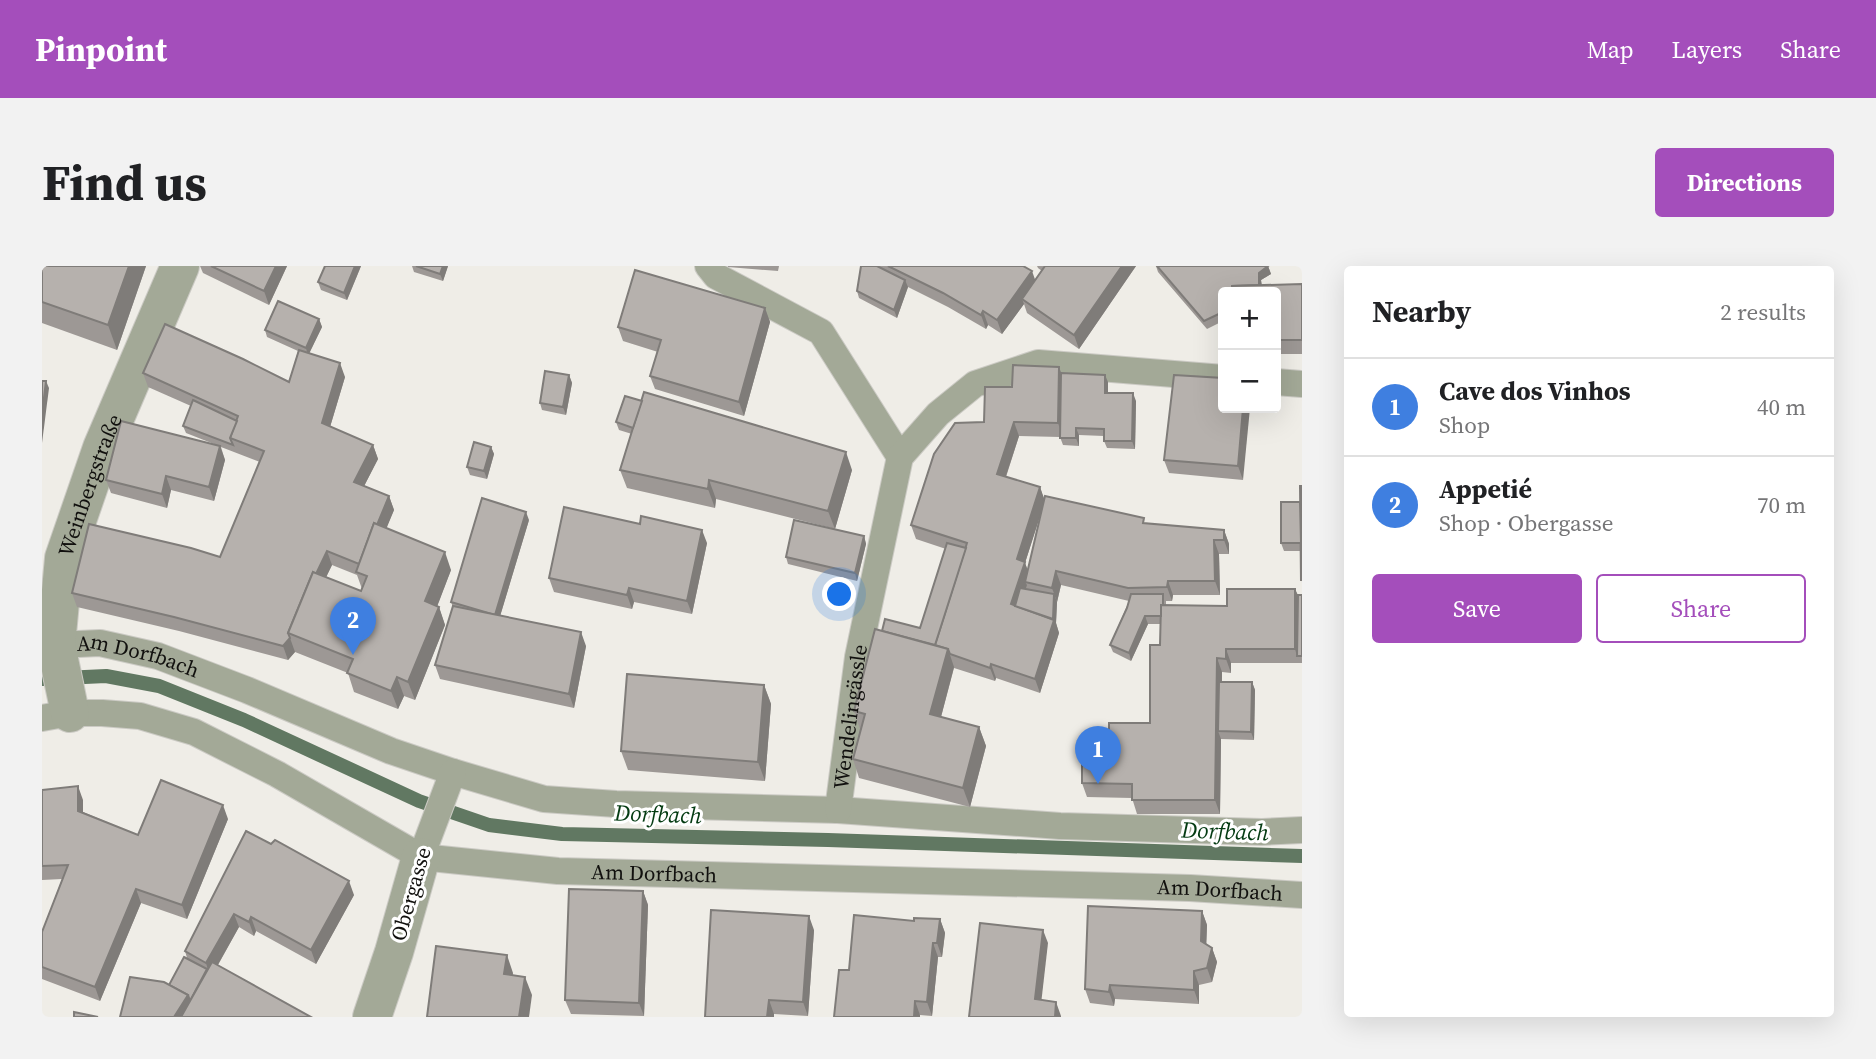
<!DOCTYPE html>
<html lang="en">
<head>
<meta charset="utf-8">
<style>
  :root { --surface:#fff; --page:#f2f2f2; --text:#202124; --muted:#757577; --line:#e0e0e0; --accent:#a44ebb }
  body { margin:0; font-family:"Source Serif 4",serif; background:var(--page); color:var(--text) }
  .controls { position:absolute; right:21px; top:21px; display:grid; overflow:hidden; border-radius:7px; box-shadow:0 7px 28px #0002 }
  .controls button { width:63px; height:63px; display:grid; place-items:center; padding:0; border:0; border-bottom:2px solid var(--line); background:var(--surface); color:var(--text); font:35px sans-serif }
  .you { position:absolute; left:798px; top:329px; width:24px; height:24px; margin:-18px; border:5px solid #fff; border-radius:50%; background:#1a73e8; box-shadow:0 0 0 10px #1a73e833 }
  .badge { display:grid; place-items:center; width:46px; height:46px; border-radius:50%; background:var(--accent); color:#fff; font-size:23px; font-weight:700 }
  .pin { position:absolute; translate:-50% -58px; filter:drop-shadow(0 2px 4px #0008) }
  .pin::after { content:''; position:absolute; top:37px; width:24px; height:21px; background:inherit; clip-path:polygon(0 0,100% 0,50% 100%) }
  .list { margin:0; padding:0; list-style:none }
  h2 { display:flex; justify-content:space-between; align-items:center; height:91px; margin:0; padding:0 28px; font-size:30px }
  h2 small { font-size:23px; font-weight:400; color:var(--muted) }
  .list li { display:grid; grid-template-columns:46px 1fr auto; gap:21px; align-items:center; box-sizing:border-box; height:98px; padding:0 28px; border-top:2px solid var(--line) }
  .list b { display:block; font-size:26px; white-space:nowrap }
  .list p { margin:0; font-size:23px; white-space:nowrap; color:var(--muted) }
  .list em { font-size:23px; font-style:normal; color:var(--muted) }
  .actions { display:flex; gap:14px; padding:21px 28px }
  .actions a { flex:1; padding:16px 0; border:2px solid var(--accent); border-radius:7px; text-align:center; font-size:24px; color:var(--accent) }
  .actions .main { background:var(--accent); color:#fff }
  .map { position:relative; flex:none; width:1260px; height:751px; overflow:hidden; border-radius:7px }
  header { display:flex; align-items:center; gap:42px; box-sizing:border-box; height:98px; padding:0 35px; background:var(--accent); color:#fff }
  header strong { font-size:33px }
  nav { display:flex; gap:38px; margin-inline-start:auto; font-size:24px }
  .intro { display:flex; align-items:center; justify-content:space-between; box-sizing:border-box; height:168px; padding:0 42px }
  h1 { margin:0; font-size:49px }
  .button { padding:18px 32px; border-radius:7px; background:var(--accent); color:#fff; font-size:24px; font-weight:700 }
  main { display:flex; gap:42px; padding:0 42px }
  aside { flex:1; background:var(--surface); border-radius:7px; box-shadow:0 7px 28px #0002 }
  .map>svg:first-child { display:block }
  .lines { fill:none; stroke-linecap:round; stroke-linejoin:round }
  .stream { stroke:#617862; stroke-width:14 }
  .lane-casing { stroke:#cbcac4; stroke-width:28 }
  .street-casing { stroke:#cbcac4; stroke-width:40 }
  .lane { stroke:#a3a997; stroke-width:26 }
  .street { stroke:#a3a997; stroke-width:38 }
  .wall { fill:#9d9895; fill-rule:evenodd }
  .shaded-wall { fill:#7f7c79 }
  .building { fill:#b6b1ad; stroke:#7f7c79; stroke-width:2 }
  .labels { text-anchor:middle; stroke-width:6; stroke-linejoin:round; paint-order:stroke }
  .street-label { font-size:21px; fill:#11100e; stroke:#fff }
  .water-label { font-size:23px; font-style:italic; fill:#043b12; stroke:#fff }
</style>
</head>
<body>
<header>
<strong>Pinpoint</strong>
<nav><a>Map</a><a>Layers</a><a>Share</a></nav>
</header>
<div class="intro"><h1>Find us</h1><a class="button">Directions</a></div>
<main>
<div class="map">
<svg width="1260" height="751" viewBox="0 0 1260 751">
  <rect width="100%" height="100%" fill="#efede7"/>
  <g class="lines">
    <polyline class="stream" points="0,413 64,410 117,420 202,454 377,535 447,559 520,568 786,574 1260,590"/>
    <defs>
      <g id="lane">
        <polyline points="666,0 674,10 779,66 858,191"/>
        <polyline points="1234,116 1260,118"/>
        <path id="s1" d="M0 382 14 379 58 377 116 390 205 424 349 485 411 506 502 533 574 538 796 544 1018 560 1220 566 1260 564"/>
        <path id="s2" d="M0 452 28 447H60L98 450 152 466 235 508 379 591 516 605 1148 622 1260 629"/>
        <path id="s3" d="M796 544 816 391 858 191 896 148 933 118 996 97 1181 112"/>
        <polyline points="379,591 411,506"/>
      </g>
      <g id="street">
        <path id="s4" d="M28 447 14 379 22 292 60 182 138 0"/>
        <polyline points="330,751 352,686 379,591"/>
      </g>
    </defs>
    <use href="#lane" class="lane-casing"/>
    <use href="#street" class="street-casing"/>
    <use href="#lane" class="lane"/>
    <use href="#street" class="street"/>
  </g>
  <g class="wall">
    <polygon points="0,0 104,0 75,84 0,57"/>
    <polygon points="158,0 245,0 227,39 161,7"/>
    <polygon points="283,0 319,0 305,34 279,24 276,16"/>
    <polygon points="370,0 406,0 401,15 372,6"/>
    <polygon points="686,0 737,0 736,5 686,1"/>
    <polygon points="819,0 981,0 993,14 1000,5 996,2 995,0 1094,0 1037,83 985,47 982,38 960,68 946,59 944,63 906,41 866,21 855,52 817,32 815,25"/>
    <polygon points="1114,0 1226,0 1229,8 1219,14 1220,19 1260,18 1260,88 1234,88 1234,26 1181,26 1181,55 1165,63 1116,6"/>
    <polygon points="723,42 728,56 702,150 613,123 608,110 616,86 581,75 576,61"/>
    <path d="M277 53 280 61 267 87 303 111 288 161 331 179 336 193 322 220 347 230 352 244 344 262 409 304 395 340 397 341 403 359 373 434 362 430 356 443 312 426 306 407 253 386 246 394 137 365 35 341 30 327 178 291 218 196 179 181 183 194 172 235 129 224 125 242 69 227 64 214 172 178 144 167 141 160 149 140 106 121 101 107 247 116 256 85 225 71 223 64ZM290 299 315 309 320 323 319 325 284 311Z"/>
    <path d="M1017 101 1019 107 1066 116V127L1094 135 1093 183 1065 182 1062 175V170L1037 169V180L1021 179 1018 171 977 170 964 211 998 221 1002 234 1104 258 1182 264 1187 278V288H1177L1178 329H1131L1130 335H1124V339L1185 340 1253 323 1256 329H1260V397H1189V407L1180 406V416H1210L1213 424 1212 474 1179 473 1178 548H1095L1090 532 1045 531 1040 517 1067 491 1108 457 1118 379V358H1106L1089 395 1071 386 1068 379 1087 335 1019 319 1015 336 1014 357 1017 367 998 427 954 412 953 415 912 402 899 451 937 461 944 480 928 541 817 512 811 493 818 463 812 445 840 365 878 362 904 283 874 273 869 259 942 156 970 121ZM1000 243 986 305 983 297Z"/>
    <polygon points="527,109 530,117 524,149 500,144 498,137"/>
    <polygon points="1181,112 1201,214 1127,207 1122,194"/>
    <polygon points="574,156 810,204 793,263 674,233 673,242 585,222 578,204 590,168 577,164"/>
    <polygon points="449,181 452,188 445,213 428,209 425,201"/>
    <polygon points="1260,220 1260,317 1259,285 1242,285 1239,277 1258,236"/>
    <polygon points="487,254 458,350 544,380 532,442 398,413 393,399 411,341 409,336"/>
    <polygon points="822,270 824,278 815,315 746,298 744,291"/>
    <polygon points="665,277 650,348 592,336 590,343 512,326 507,312"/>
    <polygon points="722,419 729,438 723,515 586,504 579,485"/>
    <polygon points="0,524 41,534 41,546 96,569 186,553 145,653 99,637 58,735 0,713 0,666 20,613 0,614"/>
    <polygon points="204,565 312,629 274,698 214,665 212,670 197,661 176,699 127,719 145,692 143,685"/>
    <polygon points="601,625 606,639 602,750 529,748 523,734"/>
    <polygon points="1160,645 1165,659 1164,678 1170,682 1175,696 1170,716 1157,719 1157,738 1073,733 1072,740 1048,737 1043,723"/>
    <polygon points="898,653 903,667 900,691 896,691 890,750 878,749 807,704 872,655"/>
    <polygon points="772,664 766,750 732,748 663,751"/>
  </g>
  <g class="shaded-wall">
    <polygon points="87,0 104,0 75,84 66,59"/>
    <polygon points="234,0 245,0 227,39 222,25"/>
    <polygon points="313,0 319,0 305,34 302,27"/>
    <polygon points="401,0 406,0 401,15 398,8"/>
    <polygon points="1080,0 1094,0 1037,83 1032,69"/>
    <polygon points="1226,0 1229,8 1219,14 1220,26 1218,26 1217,7"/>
    <polygon points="990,5 995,19 980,33 982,38 960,68 955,54"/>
    <polygon points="863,14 866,21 855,52 852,44"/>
    <polygon points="723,42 728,56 702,150 697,136"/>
    <polygon points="941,45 946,59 944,63 939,49"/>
    <polygon points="277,53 280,61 266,90 264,82"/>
    <polygon points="298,97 303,111 285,171 280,157"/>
    <polygon points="1017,101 1022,115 1021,171 1016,157"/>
    <polygon points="527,109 530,117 524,149 521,141"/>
    <polygon points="1063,109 1066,116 1066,135 1063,127"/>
    <polygon points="4,115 7,122 0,177 0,148"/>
    <polygon points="1091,127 1094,135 1093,183 1090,175"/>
    <polygon points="1201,142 1208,142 1201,214 1196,200"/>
    <polygon points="972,156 977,170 960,222 955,208"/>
    <polygon points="1034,162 1037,169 1037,180 1034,172"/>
    <polygon points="331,179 336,193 317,230 312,216"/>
    <polygon points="178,180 183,194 172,235 167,221"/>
    <polygon points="449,181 452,188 445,213 442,205"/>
    <polygon points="804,186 810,204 793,263 786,245"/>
    <polygon points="124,210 129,224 125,242 120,228"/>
    <polygon points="667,214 674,233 673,242 666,223"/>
    <polygon points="998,221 1003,235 983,297 988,310 983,316 985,319 976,346 969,338 975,293"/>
    <polygon points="347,230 352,244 325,310 319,299"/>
    <polygon points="484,246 487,254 456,357 453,349"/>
    <polygon points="660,264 665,277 650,348 645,335"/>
    <polygon points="1182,264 1187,278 1187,288 1182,274"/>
    <polygon points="822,270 824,278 815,315 813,307"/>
    <polygon points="1172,274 1177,288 1178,329 1173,315"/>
    <polygon points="285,285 290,299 275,330 270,316"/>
    <polygon points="403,286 409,304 390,354 383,335"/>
    <polygon points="1014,305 1019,319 1015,336 1010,322"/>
    <polygon points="1126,315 1131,329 1130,335 1125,321"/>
    <polygon points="587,322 592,336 590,343 585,329"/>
    <polygon points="1253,323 1259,337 1255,390 1253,383"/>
    <polygon points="1012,328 1015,336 1014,357 1017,367 998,427 993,413"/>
    <polygon points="397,341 403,359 373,434 366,416"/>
    <polygon points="1103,350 1106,358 1089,395 1087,387"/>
    <polygon points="539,366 544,380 532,442 527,428"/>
    <polygon points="248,372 253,386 246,394 241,380"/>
    <polygon points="906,383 912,401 895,466 888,448"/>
    <polygon points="1184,383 1189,397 1189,407 1184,393"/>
    <polygon points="1175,392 1180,406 1179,465 1176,465 1179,473 1178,548 1173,534"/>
    <polygon points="949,398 954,412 953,415 948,402"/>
    <polygon points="355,411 362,430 356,443 349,425"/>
    <polygon points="1210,416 1213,424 1212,474 1209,466"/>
    <polygon points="722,419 729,438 723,515 716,496"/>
    <polygon points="937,461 944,480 928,541 921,522"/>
    <polygon points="36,520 41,534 41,558 36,545"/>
    <polygon points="181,539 186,553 145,653 140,639"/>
    <polygon points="307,615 312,629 274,698 269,684"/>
    <polygon points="94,623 99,637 58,735 53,721"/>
    <polygon points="601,625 606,639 602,750 597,737"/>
    <polygon points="1160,645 1165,659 1164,689 1159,675"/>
    <polygon points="192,648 197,661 151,743 166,704 164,697"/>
    <polygon points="767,650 772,664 766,750 761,736"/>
    <polygon points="209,651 214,665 212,670 207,656"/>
    <polygon points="898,653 903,667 900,691 895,677"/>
    <polygon points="1001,664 1006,677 998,747 993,733"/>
    <polygon points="891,677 896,691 890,750 885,736"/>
    <polygon points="1170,682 1175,696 1170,716 1165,702"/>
    <polygon points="465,689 471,707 469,727 462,708"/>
    <polygon points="1152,705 1157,719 1157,738 1152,724"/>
    <polygon points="483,711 490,729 487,751 477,751"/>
    <polygon points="1068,719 1073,733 1072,740 1067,726"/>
    <polygon points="146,729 151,743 146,751 132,751"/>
    <polygon points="727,734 732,748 732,751 725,751"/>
    <polygon points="873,735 878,749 878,751 872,751"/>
    <polygon points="1014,736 1019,750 1019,751 1013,751"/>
  </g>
  <g class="building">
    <polygon points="0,0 87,0 66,59 0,36"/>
    <polygon points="169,0 234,0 222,25"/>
    <polygon points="283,0 313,0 302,27 276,16"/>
    <polygon points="374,0 401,0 398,8"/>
    <polygon points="819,0 835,0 863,14 852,44 815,25"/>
    <polygon points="846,0 981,0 990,5 955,54 941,45 939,49 901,27"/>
    <polygon points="1003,0 1080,0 1032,69 980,33"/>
    <polygon points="1115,0 1226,0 1217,7 1217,19 1190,20 1190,26 1181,26 1181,46 1162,55"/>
    <polygon points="593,4 723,42 697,136 608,110 619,74 576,61"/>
    <polygon points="1260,18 1260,74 1234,74 1234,26 1190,26 1190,20"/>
    <polygon points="236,35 277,53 264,82 223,64"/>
    <polygon points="123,58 201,93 247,116 257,84 298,97 280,157 331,179 312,216 347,230 335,259 332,257 317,298 285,285 274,308 271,306 246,367 248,372 241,380 132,351 30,327 47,258 149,282 178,291 222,185 188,172 196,150 101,107"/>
    <polygon points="971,99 1017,101 1016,157 972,156 955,208 998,221 975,293 983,296 969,338 1012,354 993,413 949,398 948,402 908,388 906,383 893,379 925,277 869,259 892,188 913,157 942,156 943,121 970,121"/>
    <polygon points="503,105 527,109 521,141 498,137"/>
    <polygon points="1019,107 1063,109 1063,127 1091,127 1090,175 1062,175 1062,163 1034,162 1034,172 1018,172"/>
    <polygon points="1132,109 1181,112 1181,142 1201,142 1196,200 1122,194"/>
    <polygon points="0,115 4,115 0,148"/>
    <polygon points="602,126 804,186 786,245 667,214 666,223 578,204"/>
    <polygon points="583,130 600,135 591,162 574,156"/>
    <polygon points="151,134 195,155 188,172 191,179 141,160"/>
    <polygon points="79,155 178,180 167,221 124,210 120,228 64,214"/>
    <polygon points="432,176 449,181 442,205 425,201"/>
    <polygon points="1258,220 1260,220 1260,314 1259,314"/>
    <polygon points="1003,230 1102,252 1101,257 1182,264 1182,274 1172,274 1173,315 1126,315 1125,321 1086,322 1014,305 1010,322 983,316"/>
    <polygon points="440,232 484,246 453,349 409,336"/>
    <polygon points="1239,236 1258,236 1259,277 1239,277"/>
    <polygon points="522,241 598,258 599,250 660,264 645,335 587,322 585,329 507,312"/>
    <polygon points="752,254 822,270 813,307 744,291"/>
    <polygon points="332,257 403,286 383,335 397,341 366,416 355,411 349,425 305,407 311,393 246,367 271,306 319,325 325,310 314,306"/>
    <polygon points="905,277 924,282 893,379 840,365 843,353 878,362"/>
    <polygon points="978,322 1012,328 1011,353 973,340"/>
    <polygon points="1185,323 1253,323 1253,383 1184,383 1184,393 1175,392 1173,534 1090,534 1090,518 1040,517 1040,491 1067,491 1067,457 1108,457 1108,379 1118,379 1119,339 1185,340"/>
    <polygon points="1089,328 1121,328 1121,339 1119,339 1119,350 1103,350 1087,387 1068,379 1085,342"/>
    <polygon points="1256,329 1260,329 1260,390 1255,390"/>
    <polygon points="411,340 539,366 527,428 393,399"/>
    <polygon points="833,363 906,383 888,448 937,461 921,522 811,493 823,448 812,445"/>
    <polygon points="585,408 722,419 716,496 579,485"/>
    <polygon points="1177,416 1210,416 1209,466 1176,465"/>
    <polygon points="119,514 181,539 140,639 94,623 53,721 0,701 0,666 26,599 0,600 0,524 36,520 36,545 96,569"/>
    <polygon points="204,565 229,578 233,574 307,615 269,684 209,651 207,656 192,648 164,697 143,685"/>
    <polygon points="527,623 601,625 597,737 523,734"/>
    <polygon points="1046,640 1160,645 1159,675 1170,682 1165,702 1152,705 1152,724 1068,719 1067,726 1043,723"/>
    <polygon points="669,644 767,650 761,736 727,734 725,751 663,751"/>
    <polygon points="812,649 872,655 872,652 898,653 895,677 891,677 885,736 873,735 872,751 792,751 797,704 807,704"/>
    <polygon points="938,657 1001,664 993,733 1014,736 1013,751 927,751"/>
    <polygon points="394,680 465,689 462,708 483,711 477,751 385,751"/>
    <polygon points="142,691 165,703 148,735 146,729 127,719"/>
    <polygon points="170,696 269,751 139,751"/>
    <polygon points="88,711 122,716 146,729 132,751 78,751"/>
    <polygon points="32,746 56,751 32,751"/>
  </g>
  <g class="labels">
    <g class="street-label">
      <text dy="7" stroke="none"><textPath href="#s4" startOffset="234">Weinbergstraße</textPath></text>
      <text dy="7" stroke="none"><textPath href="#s1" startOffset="98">Am Dorfbach</textPath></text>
      <text dy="7" stroke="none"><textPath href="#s3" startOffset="94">Wendelingässle</textPath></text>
      <text dy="7" stroke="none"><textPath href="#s2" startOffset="648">Am Dorfbach</textPath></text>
      <text dy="7" stroke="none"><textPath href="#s2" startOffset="1214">Am Dorfbach</textPath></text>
      <text transform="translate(369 628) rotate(-74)" y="7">Obergasse</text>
    </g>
    <g class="water-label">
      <text transform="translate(616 548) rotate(2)" y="8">Dorfbach</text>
      <text transform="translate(1183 565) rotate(2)" y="8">Dorfbach</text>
    </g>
  </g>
</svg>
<div class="controls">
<button>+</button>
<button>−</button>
</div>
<div class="you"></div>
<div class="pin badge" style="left:1056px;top:518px;background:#3f7fe0">1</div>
<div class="pin badge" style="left:311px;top:389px;background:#3f7fe0">2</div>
</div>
<aside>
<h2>Nearby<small>2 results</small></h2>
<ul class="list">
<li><span class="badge" style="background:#3f7fe0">1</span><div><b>Cave dos Vinhos</b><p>Shop</p></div><em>40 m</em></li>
<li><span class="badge" style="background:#3f7fe0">2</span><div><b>Appetié</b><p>Shop · Obergasse</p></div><em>70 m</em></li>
</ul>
<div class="actions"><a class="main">Save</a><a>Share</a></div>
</aside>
</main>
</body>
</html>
